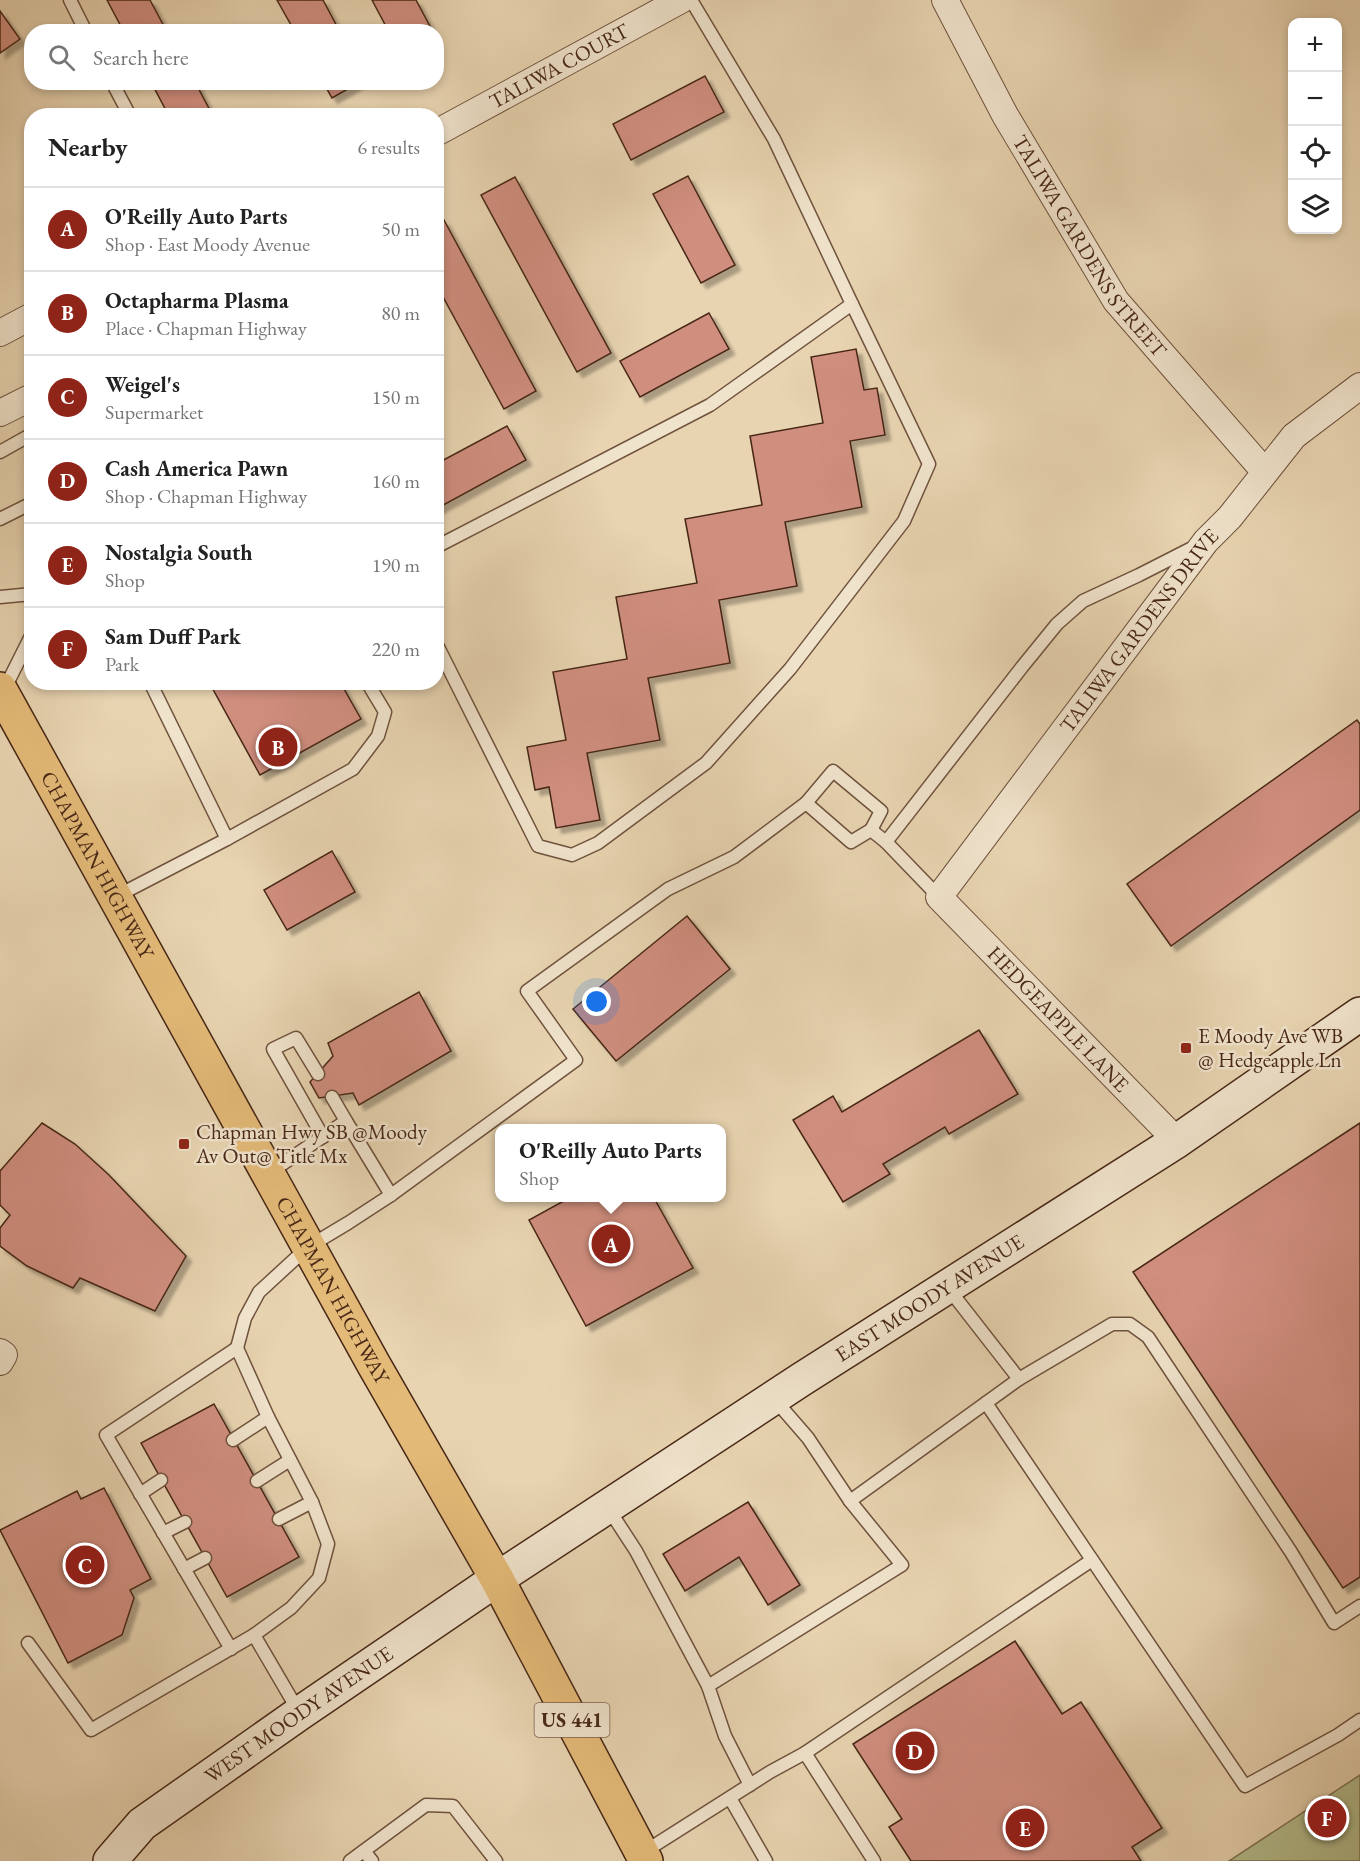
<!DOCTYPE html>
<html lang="en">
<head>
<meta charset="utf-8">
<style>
  :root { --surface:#fff; --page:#f2f2f2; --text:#222; --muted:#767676; --line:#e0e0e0; --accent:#8f2418 }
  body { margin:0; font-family:"EB Garamond",serif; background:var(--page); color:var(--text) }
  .controls { position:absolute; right:18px; top:18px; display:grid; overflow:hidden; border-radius:12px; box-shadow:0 3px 9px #0003 }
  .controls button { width:54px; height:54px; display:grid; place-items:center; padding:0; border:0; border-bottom:2px solid var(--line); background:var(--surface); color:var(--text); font:30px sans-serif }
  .you { position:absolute; left:597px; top:1002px; width:21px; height:21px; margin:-15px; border:4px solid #fff; border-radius:50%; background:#1a73e8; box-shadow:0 0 0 9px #1a73e833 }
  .badge { display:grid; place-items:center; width:39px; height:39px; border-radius:50%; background:var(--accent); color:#fff; font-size:20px; font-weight:700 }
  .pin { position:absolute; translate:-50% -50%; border:3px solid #fff; box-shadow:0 2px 6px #0006 }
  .popup { position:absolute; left:495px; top:1124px; width:231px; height:78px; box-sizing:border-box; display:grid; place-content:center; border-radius:12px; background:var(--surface); filter:drop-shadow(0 2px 4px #0005); font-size:20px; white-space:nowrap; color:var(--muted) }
  .popup b { font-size:22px; color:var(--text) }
  .popup::after { content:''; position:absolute; left:50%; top:100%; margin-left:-12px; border:12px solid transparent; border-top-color:var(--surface) }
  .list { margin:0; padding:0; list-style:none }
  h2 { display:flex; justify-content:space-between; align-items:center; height:78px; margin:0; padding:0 24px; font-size:26px }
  h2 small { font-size:20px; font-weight:400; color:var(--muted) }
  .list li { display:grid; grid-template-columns:39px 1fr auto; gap:18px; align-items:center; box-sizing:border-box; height:84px; padding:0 24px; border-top:2px solid var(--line) }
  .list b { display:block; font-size:22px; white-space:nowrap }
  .list p { margin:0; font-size:20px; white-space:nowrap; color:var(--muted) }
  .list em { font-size:20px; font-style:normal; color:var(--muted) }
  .icon { flex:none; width:33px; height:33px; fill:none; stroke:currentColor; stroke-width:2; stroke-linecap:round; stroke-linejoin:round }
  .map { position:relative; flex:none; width:1360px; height:1861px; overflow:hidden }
  .search { position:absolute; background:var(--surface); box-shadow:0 3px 9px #0003; left:24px; top:24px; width:420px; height:66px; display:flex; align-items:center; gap:15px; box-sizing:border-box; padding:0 21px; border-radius:24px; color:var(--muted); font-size:22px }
  .panel { position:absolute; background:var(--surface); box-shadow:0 3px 9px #0003; left:24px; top:108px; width:420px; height:582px; border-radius:24px }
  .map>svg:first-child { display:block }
  .green { fill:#b4bd8d; stroke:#7e7252; stroke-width:1.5 }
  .building { fill:#d08e7f; stroke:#472716; stroke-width:1.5; filter:url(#shadow) }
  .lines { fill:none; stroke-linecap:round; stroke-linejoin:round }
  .lane-casing { stroke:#6f523d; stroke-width:15 }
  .street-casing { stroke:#6f523d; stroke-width:28 }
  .secondary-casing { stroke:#472716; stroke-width:36 }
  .highway-casing { stroke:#472716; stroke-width:36 }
  .lane { stroke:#f0e3cc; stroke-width:12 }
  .street { stroke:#f0e3cc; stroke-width:26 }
  .secondary { stroke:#f0e3cc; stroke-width:33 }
  .highway { stroke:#e4ba78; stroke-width:33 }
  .poi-dot { fill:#8f2418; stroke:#f0e3cc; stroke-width:2 }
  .labels { text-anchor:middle; stroke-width:5; stroke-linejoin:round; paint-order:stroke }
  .shield { fill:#f0e3cc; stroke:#7a5f4d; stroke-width:1.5 }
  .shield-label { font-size:20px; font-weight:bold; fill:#472716 }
  .street-label { font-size:21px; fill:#472716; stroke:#f0e3cc }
  .poi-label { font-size:21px; fill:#472716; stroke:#f0e3cc; text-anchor:start }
</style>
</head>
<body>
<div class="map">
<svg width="1360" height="1861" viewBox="0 0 1360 1861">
  <defs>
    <filter id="shadow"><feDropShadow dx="5.5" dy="5.5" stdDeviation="1.5" flood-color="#0004"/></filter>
  </defs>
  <rect width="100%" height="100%" fill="#e8d4b1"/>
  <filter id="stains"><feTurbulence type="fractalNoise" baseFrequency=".00333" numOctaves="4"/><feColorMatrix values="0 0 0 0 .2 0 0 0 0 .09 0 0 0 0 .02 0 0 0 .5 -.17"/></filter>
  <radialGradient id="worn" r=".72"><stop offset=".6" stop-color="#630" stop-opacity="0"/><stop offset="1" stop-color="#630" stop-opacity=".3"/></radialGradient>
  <polygon class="green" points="1360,1775 1360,1861 1229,1861"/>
  <g class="building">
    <polygon points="107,0 150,0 167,32 124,32"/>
    <polygon points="277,0 323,0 340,32 295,32"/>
    <polygon points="372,0 416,0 433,32 389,32"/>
    <polygon points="0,11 20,39 0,53"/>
    <polygon points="705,76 724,112 631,160 613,124"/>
    <polygon points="151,82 195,82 213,116 169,116"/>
    <polygon points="323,82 360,82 332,98"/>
    <polygon points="688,176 735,265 701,283 653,194"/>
    <polygon points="515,177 611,353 577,372 481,195"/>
    <polygon points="444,220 536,391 504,409 436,284 436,224"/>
    <polygon points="709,313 729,349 640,397 620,361"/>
    <polygon points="856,349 864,390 877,388 885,435 850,441 862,507 785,522 797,586 719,600 730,663 648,678 660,740 587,753 600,820 556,828 549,787 535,790 527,747 566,740 553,672 627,659 616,597 697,583 685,519 762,505 750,436 823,423 811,357"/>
    <polygon points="507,426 526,460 436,509 436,464"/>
    <polygon points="209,682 340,682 361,719 260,775"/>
    <polygon points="1357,720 1360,724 1360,810 1171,946 1127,884"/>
    <polygon points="332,851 355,892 287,930 264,890"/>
    <polygon points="687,916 730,969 616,1061 573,1009"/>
    <polygon points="419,992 451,1051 359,1105 353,1093 319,1098 310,1082 333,1056 328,1043"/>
    <polygon points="979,1030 1018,1094 949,1134 945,1127 883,1164 890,1174 843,1202 793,1120 833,1096 842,1112"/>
    <polygon points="42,1123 75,1144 109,1175 186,1256 155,1311 80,1278 73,1288 27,1266 0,1246 0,1228 10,1215 0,1205 0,1171"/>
    <polygon points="1360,1123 1360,1577 1343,1588 1133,1272"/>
    <polygon points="569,1198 654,1198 693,1268 586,1326 529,1220"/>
    <polygon points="214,1404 299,1557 227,1597 141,1443"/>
    <polygon points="104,1488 151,1579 130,1590 134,1598 122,1635 68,1663 0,1530 77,1491 81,1499"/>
    <polygon points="748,1502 800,1585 768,1605 739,1557 685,1591 663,1554"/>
    <polygon points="1015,1641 1062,1714 1081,1702 1162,1828 1132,1847 1141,1861 911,1861 889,1827 902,1819 853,1744"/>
  </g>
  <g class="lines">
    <defs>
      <g id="lane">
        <polyline points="70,0 86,32"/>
        <polyline points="112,82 130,116"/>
        <polyline points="0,452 32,434"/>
        <polyline points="0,519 32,503"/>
        <polyline points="436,547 710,405 852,304 774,139 691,0"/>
        <polyline points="0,597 32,594"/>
        <polyline points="436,643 538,846 572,855 598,843 706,763 790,669 904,521 929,464 852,304"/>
        <polyline points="150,682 227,839"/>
        <polyline points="4,690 32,634"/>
        <polyline points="806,803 851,842 871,830 886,842"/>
        <polyline points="115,897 227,839 353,769 378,736 385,712 367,682"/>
        <polyline points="939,897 886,842 1022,667 1057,624 1083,601 1139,575 1194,547"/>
        <polyline points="318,1074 296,1038 273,1049 323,1137"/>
        <polyline points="332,1097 346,1121"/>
        <polyline points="269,1173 346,1121 391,1195"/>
        <polyline points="1019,1379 1112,1324 1130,1324 1148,1337 1291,1552 1334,1623 1360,1606"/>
        <polyline points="986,1403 1245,1786 1338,1735 1360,1720"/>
        <polyline points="233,1440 268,1417"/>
        <polyline points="257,1481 290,1460"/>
        <polyline points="140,1494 161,1480"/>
        <polyline points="850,1501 1019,1379 948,1288"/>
        <polyline points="608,1508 636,1551 708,1686 725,1736 750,1785"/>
        <polyline points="279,1519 312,1502"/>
        <polyline points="163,1533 185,1522"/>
        <polyline points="184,1569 205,1558"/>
        <polyline points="28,1643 91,1730 254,1635"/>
        <polyline points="231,1649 106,1435 237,1348"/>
        <polyline points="708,1686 902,1565 850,1501 808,1438 775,1400"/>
        <polyline points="299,1712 254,1635 291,1608 319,1578 328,1544 312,1502 268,1417 237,1348 245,1318 259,1292 308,1247 348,1223 391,1195 576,1060 527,991 668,889 734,857 806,803 833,771 881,811 871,830"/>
        <polyline points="805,1753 1092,1560"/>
        <polyline points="730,1798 766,1861"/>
        <polyline points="364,1851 372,1861"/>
        <polyline points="644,1852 770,1772 805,1753 874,1861"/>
        <polyline points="350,1861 426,1805 453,1806 496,1861"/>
      </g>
      <g id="street">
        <path id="s1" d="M945 0 1005 115 1116 301 1265 472"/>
        <path id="s2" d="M436 133 681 0"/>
        <polyline points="0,333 32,316"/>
        <polyline points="0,413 32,397"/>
        <path id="s3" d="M1177 1141 939 897 1206 541 1230 517 1294 436 1360 386"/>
        <polyline points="0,1352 4,1355 0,1362"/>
      </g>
      <g id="secondary">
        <path id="s4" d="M110 1861 142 1824 300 1713 497 1579 802 1379 1177 1141 1360 1014"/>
      </g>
      <g id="highway">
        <path id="s5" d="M0 689 374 1365 497 1579 646 1861"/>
      </g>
    </defs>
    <use href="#lane" class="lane-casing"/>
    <use href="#street" class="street-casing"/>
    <use href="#secondary" class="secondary-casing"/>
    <use href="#highway" class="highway-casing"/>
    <use href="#lane" class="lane"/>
    <use href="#street" class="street"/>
    <use href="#secondary" class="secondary"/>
    <use href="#highway" class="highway"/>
  </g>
  <g class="poi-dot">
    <rect x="1180" y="1042" width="12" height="12" rx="3"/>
    <rect x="178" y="1138" width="12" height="12" rx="3"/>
  </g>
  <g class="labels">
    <rect class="shield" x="534.5" y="1703" width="75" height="34" rx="4.5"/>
    <g class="shield-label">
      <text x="572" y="1727">US 441</text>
    </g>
    <g class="street-label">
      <text dy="7" stroke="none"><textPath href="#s2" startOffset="140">TALIWA COURT</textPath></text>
      <text dy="7" stroke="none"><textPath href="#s1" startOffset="286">TALIWA GARDENS STREET</textPath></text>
      <text dy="7" stroke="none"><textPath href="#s3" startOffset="674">TALIWA GARDENS DRIVE</textPath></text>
      <text dy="7" stroke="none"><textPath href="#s5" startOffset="201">CHAPMAN HIGHWAY</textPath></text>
      <text transform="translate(1058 1019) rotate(46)" y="7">HEDGEAPPLE LANE</text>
      <text dy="7" stroke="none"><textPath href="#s5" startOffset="687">CHAPMAN HIGHWAY</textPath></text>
      <text dy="7" stroke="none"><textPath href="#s4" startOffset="996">EAST MOODY AVENUE</textPath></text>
      <text dy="7" stroke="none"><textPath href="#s4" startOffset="240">WEST MOODY AVENUE</textPath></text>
    </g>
    <g class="poi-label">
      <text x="1198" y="1043">E Moody Ave WB<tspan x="1198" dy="24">@ Hedgeapple Ln</tspan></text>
      <text x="196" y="1139">Chapman Hwy SB @Moody<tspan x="196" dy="24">Av Out@ Title Mx</tspan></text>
    </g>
  </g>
  <rect width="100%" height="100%" filter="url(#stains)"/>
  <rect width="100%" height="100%" fill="url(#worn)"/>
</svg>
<div class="controls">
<button>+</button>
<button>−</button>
<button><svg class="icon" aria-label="locate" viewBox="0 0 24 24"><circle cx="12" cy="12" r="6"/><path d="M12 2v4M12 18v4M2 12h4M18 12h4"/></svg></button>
<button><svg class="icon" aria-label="layers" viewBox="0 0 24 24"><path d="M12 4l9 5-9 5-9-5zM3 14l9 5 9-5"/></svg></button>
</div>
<div class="you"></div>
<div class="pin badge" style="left:611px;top:1244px">A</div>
<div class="popup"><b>O'Reilly Auto Parts</b>Shop</div>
<div class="pin badge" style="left:278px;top:747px">B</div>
<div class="pin badge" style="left:85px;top:1565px">C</div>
<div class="pin badge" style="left:915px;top:1751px">D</div>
<div class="pin badge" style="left:1025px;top:1828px">E</div>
<div class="pin badge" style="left:1327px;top:1818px">F</div>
<div class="search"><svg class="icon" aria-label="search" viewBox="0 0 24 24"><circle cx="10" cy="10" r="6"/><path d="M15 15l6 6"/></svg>Search here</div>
<section class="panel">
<h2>Nearby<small>6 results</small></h2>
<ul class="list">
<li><span class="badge">A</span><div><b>O'Reilly Auto Parts</b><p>Shop · East Moody Avenue</p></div><em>50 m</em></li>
<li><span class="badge">B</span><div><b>Octapharma Plasma</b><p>Place · Chapman Highway</p></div><em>80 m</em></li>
<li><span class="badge">C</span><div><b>Weigel's</b><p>Supermarket</p></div><em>150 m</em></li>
<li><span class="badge">D</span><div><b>Cash America Pawn</b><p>Shop · Chapman Highway</p></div><em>160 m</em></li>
<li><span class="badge">E</span><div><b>Nostalgia South</b><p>Shop</p></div><em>190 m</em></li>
<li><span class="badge">F</span><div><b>Sam Duff Park</b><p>Park</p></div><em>220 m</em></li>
</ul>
</section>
</div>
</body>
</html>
